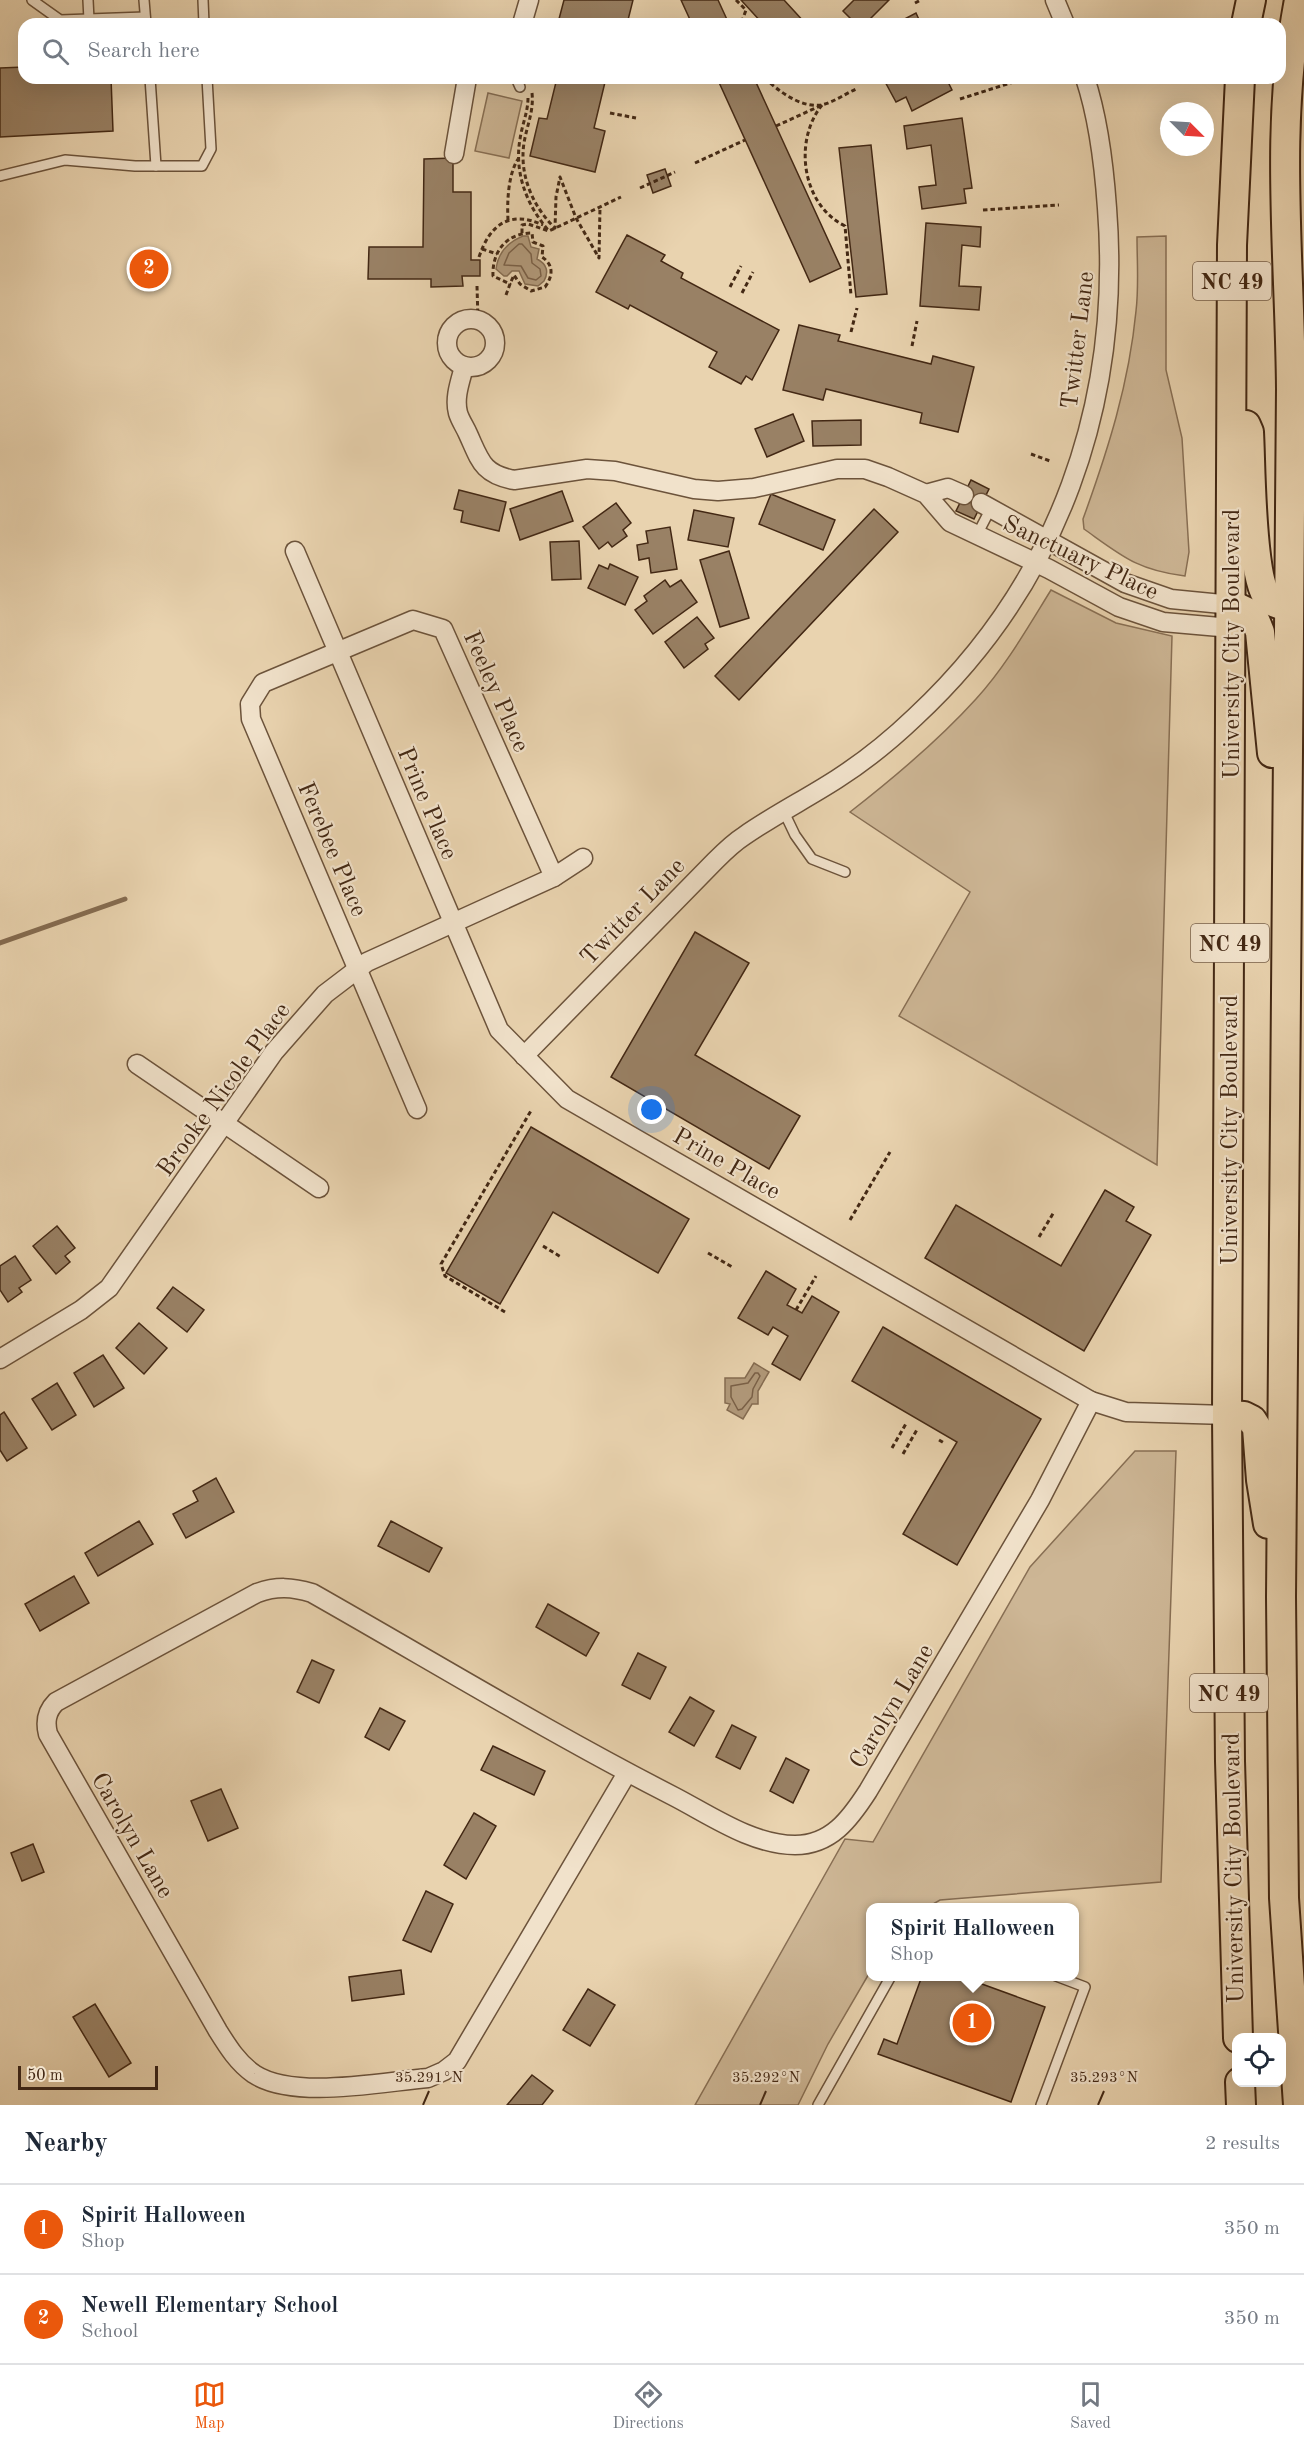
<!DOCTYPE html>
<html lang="en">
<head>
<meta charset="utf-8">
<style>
  :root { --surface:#fff; --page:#f6f6f7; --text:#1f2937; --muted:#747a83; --line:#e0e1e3; --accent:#ea580c }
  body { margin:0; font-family:"Old Standard TT",serif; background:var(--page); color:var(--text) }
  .controls { position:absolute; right:18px; bottom:18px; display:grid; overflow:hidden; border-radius:12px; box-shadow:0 6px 24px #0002 }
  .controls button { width:54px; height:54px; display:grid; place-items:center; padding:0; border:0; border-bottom:2px solid var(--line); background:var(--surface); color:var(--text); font:30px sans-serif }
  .compass { position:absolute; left:1160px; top:102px; width:54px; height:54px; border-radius:50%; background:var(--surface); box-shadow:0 6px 24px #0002; rotate:114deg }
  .scale { position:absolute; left:18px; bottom:15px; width:140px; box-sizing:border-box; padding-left:6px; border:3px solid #432814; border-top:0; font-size:16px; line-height:21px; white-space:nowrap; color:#432814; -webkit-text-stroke:4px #f1e2cb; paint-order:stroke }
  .you { position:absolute; left:652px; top:1110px; width:21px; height:21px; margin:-15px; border:4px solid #fff; border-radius:50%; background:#1a73e8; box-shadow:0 0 0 9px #1a73e833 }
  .badge { display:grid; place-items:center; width:39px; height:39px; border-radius:50%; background:var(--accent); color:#fff; font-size:20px; font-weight:700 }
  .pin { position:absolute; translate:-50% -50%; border:3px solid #fff; box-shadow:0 2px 6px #0006 }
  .popup { position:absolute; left:866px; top:1903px; width:213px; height:78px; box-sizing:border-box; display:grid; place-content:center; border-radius:12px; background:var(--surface); filter:drop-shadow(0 2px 4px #0005); font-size:20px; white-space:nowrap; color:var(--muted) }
  .popup b { font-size:22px; color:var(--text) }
  .popup::after { content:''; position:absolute; left:50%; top:100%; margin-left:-12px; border:12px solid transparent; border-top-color:var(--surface) }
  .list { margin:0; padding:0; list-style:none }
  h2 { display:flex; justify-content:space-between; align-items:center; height:78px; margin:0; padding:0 24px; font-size:26px }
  h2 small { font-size:20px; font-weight:400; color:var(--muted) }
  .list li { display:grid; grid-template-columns:39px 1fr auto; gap:18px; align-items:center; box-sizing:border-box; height:90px; padding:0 24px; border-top:2px solid var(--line) }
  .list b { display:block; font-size:22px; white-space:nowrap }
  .list p { margin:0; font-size:20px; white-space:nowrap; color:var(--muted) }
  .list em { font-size:20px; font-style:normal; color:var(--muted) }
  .icon { flex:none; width:33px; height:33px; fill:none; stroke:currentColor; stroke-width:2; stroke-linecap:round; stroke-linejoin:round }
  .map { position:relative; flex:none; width:1304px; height:2105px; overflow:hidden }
  .search { position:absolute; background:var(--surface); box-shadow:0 6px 24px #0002; left:18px; right:18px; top:18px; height:66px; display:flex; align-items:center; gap:15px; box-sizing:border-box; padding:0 21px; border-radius:18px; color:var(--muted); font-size:22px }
  .sheet { height:258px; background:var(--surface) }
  nav { display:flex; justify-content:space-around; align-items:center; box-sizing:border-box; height:84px; border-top:2px solid var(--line); background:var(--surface); font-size:16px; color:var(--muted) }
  nav a { display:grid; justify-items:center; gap:3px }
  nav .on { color:var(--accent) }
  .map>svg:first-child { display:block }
  .green { fill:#cdb695; stroke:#886f54; stroke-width:1.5 }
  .water { fill:#b1997a; stroke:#856c51; stroke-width:1.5 }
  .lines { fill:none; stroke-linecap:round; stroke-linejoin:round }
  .shore { stroke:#7a6047; stroke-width:1.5 }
  .stream { stroke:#856c51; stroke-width:5 }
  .building { fill:#998165; stroke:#432814; stroke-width:1.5 }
  .service-casing { stroke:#6c533b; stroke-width:12 }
  .minor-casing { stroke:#6c533b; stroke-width:21 }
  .primary-casing { stroke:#432814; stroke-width:32 }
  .path { stroke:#432814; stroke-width:3; stroke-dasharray:4.5 3; stroke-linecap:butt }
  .service { stroke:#f1e2cb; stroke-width:9 }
  .minor { stroke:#f1e2cb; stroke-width:18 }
  .primary { stroke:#e9d3af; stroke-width:28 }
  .ticks { fill:none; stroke:#432814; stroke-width:2 }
  .labels { text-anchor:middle; stroke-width:4.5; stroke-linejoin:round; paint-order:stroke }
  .shield { fill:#f1e2cb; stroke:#77604b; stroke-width:1.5 }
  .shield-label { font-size:22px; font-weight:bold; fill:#432814 }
  .street-label { font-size:24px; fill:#432814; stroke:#f1e2cb }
  .ticks-label { font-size:15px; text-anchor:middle; fill:#432814; stroke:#f1e2cb; stroke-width:4.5; stroke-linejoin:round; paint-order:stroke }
</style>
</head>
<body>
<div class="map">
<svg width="1304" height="2105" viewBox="0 0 1304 2105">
  <rect width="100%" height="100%" fill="#e9d3af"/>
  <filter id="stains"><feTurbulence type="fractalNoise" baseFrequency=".00333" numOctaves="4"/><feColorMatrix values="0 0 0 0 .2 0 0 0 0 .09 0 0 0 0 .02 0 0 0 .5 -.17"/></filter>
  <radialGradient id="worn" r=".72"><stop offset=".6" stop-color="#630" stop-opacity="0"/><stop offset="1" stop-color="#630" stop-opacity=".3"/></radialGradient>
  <g class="green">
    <polygon points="488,93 522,101 509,158 475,151"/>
    <path d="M1166 236V370L1182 438 1189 552 1185 576C1137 570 1122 556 1084 529L1083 519C1108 450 1129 384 1136 311 1139 287 1137 261 1137 237Z"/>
    <path d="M1051 590 1116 623 1172 636 1157 1165 899 1016 970 892 850 812C895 777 938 741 976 699 1006 666 1028 627 1051 590Z"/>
    <polygon points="1135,1451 1176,1451 1161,1882 940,1900 928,1907 870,1908 870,1972 828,2044 798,2105 695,2105 845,1839 873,1842 1030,1567"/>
  </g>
  <g class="water">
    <path d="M523 236H528L531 247 539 249 537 259C547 264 549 272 544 281L538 286 525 284 519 271H512L507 276H504L496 269C498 253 508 242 523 236Z"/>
    <polygon points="754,1363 769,1372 758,1391 758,1404 752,1404 743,1419 727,1410 730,1404 725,1403 725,1378 745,1378"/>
  </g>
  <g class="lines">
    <g class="shore">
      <polygon points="519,244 522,244 531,254 532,263 540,269 541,276 536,280 528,278 521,266 504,265 509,253"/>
      <polygon points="755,1373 758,1373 760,1376 753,1389 752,1397 742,1409 738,1410 731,1397 731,1386 748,1383"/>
    </g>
    <polyline class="stream" points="0,943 125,899"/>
  </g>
  <g class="building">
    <polygon points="564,0 633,0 627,24 571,24 571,22 559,19"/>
    <polygon points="681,0 718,0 729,24 692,24"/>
    <polygon points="741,0 784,0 806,24 763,24"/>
    <polygon points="854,0 889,0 865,24 856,24 843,11"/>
    <polygon points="916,13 921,24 895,24"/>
    <polygon points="24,67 24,78 111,78 113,131 0,137 0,68"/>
    <polygon points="557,78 606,78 594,128 605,131 595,172 530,156 539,118 547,119"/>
    <polygon points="717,78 754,78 841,268 810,282"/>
    <polygon points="883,78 946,78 952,90 912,111 906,97 896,102"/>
    <polygon points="962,118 972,188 964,189 966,203 922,209 919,187 936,185 931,145 907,149 904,126"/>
    <polygon points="871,145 887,294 856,297 839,148"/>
    <polygon points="453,158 453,192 471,192 471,260 480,260 480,276 462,276 463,286 431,287 431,279 368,279 369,247 423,247 424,159"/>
    <polygon points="665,169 671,186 653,193 647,175"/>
    <polygon points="926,223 981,227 980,247 962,245 959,286 981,287 979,310 920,306"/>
    <polygon points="627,235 665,255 661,261 683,273 681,278 779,330 752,380 746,376 741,384 709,367 717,352 630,305 628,309 596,292"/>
    <polygon points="799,325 840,335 838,341 931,364 933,356 974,367 958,432 920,423 922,413 826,389 823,400 783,390"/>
    <polygon points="793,414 804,441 767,457 755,429"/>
    <polygon points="861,420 861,445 813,446 812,421"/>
    <polygon points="971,480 989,489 974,519 956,511"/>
    <polygon points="459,490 506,502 499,531 461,522 463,511 454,509"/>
    <polygon points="562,491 573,521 520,540 510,509"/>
    <polygon points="771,494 835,520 823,550 759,524"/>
    <polygon points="616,503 631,523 623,530 627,536 612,547 608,542 599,549 583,527"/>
    <polygon points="874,509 898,532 739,700 715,676"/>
    <polygon points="694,510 734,518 728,547 688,540"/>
    <polygon points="670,527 677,569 651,573 649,558 639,560 637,545 648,543 646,531"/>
    <polygon points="579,541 581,579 552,580 550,542"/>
    <polygon points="729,551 749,618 720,627 700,560"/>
    <polygon points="610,564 638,577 625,605 588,588 599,565 608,569"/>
    <polygon points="665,580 670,587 681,580 697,602 653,634 635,610 647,601 644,596"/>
    <polygon points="697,617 714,638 705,644 708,649 684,668 665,642"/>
    <polygon points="695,932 749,963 695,1055 800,1116 769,1169 611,1077"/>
    <polygon points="531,1127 689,1219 658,1273 553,1212 500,1304 446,1273"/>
    <polygon points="1105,1190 1134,1207 1126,1221 1151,1235 1084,1351 925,1258 956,1205 1061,1266"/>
    <polygon points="57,1226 75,1248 65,1256 70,1262 56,1274 33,1246"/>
    <polygon points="15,1256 31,1280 19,1288 22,1292 8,1302 0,1290 0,1266"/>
    <polygon points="766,1271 796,1289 787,1305 802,1313 812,1296 839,1312 800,1380 772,1364 788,1336 773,1327 768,1335 738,1318"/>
    <polygon points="173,1287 204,1310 187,1332 157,1308"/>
    <polygon points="139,1323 167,1348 144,1374 116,1348"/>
    <polygon points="883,1327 1041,1419 957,1565 903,1534 957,1442 852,1381"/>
    <polygon points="103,1355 124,1388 94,1407 74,1373"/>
    <polygon points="57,1383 76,1415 52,1430 32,1399"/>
    <polygon points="4,1412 27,1448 7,1461 0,1450 0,1415"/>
    <polygon points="216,1478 234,1512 186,1538 173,1514 198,1501 193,1491"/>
    <polygon points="139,1521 153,1544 98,1576 85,1553"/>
    <polygon points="391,1521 442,1548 429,1572 378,1546"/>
    <polygon points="74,1576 89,1603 40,1631 25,1604"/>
    <polygon points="548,1604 599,1633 586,1656 536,1627"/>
    <polygon points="638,1653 666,1667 650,1699 622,1685"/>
    <polygon points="312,1660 334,1670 319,1703 297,1692"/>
    <polygon points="690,1697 714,1711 694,1746 669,1732"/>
    <polygon points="380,1708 405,1721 389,1750 365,1737"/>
    <polygon points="732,1725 756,1737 740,1769 716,1757"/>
    <polygon points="493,1746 545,1771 534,1795 481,1770"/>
    <polygon points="786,1758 809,1770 793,1803 770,1791"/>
    <polygon points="221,1789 238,1828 208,1841 191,1801"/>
    <polygon points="474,1813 496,1826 466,1879 444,1865"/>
    <polygon points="33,1844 44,1872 22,1881 11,1853"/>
    <polygon points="426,1891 453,1904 431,1952 403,1940"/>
    <polygon points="401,1970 404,1994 352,2001 349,1977"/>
    <polygon points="922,1976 960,1976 1045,2007 1011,2102 878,2054 884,2039 897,2044"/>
    <polygon points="588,1989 615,2005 590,2046 563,2030"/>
    <polygon points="95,2004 131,2063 109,2077 73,2017"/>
    <polygon points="532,2075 553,2091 542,2105 507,2105"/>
  </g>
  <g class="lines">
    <defs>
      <g id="service">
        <polyline points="32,0 60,20 145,17"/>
        <polyline points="88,0 89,20"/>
        <polyline points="144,0 146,24"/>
        <polyline points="203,0 204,24"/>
        <polyline points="150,78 156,166"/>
        <polyline points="516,78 520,87"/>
        <polyline points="0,176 65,160 135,166 202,166 211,149 207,78"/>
        <polyline points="977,535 991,508"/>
        <polyline points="784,812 795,835 812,859 845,872"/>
        <polyline points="818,2105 891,1976"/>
        <polyline points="1041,2105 1085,1987 1056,1976"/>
      </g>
      <g id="minor">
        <polyline points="1055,0 1065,24"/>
        <polyline points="522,24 529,0"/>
        <polyline points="454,154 467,78"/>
        <circle cx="471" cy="343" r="24"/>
        <path d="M464 367C460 382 454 398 458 413 460 420 465 427 468 434 480 460 482 474 514 480L587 469 615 471 694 489 718 491 754 488 837 469H865L888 477 926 494 950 522 1049 569 1119 607 1163 622 1231 628"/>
        <polyline points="926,494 948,488 964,495"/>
        <polyline points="981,503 1125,583 1171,599 1232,605"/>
        <polyline points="295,551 499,1030 567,1099 1091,1401 1126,1412 1227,1415"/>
        <path d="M524 1056 715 861C724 852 733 843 744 836 774 815 806 799 837 779 865 761 891 740 915 717 1059 583 1122 403 1107 208 1104 165 1099 120 1085 78"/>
        <polyline points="137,1064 319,1188"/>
        <polyline points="417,1109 251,719 250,704 263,683 413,620 443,629 554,877"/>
        <polyline points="0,1359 81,1310 109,1288 274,1052 325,994 367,962 554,877 583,858"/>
        <path d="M627 1773 457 2061 444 2071 428 2078C381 2082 294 2100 254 2074 238 2063 228 2047 218 2031L48 1734C45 1722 46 1712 56 1702L257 1593C277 1586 292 1587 312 1593 432 1661 550 1733 673 1796 710 1815 752 1845 795 1845 831 1845 850 1819 868 1791L1040 1500 1091 1401"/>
      </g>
      <g id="primary">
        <polyline points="1246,24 1251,0"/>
        <path d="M1246 425 1249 432C1251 464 1250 576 1268 598 1272 603 1282 605 1289 607"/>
        <polyline points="1232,605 1253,615 1260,632 1272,753"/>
        <polyline points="1227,1415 1244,1416 1252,1420 1257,1428 1261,1480 1268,1524"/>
        <polyline points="1238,2038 1230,1761 1227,1415 1232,245 1240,78"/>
        <polyline points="1240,2082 1241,2105"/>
        <path d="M1298 2105 1284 1898 1281 1597 1291 389C1290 260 1274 127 1299 0"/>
      </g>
    </defs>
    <use href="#service" class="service-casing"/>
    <use href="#minor" class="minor-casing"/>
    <use href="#primary" class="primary-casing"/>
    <g class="path">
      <polyline points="736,0 746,10 741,24"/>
      <polyline points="915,3 921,0"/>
      <path d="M765 78C778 91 801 108 821 105 832 103 845 94 856 89"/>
      <path d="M532 93C534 111 527 125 524 143 519 175 533 207 555 228L556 197 560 177 576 218 599 258 600 207"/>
      <path d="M528 98C528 112 522 125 520 139 514 173 527 206 549 231"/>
      <polyline points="960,99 1026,78"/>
      <path d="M822 105C793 141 802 205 845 226L851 295"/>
      <polyline points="610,113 636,118"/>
      <polyline points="776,126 820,106"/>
      <polyline points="695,163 745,140"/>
      <polyline points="640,188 675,172"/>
      <polyline points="983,210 1059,205"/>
      <path d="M508 220C507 202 508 175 518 159"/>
      <polyline points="522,233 522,225 528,224 549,231 621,197"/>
      <polyline points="482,249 497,254"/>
      <path d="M479 257C490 224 510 210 543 225"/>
      <polyline points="477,286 478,320"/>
      <polyline points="730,287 741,266"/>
      <polyline points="742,293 753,272"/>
      <path d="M506 295 510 284 493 276C492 252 506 233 532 233L533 242 543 246 542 257C554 265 553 276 545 287L531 291 520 284 514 275 510 284"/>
      <polyline points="851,332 857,308"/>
      <polyline points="912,346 917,321"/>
      <polyline points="1031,454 1050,461"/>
      <polyline points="850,1220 890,1152"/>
      <polyline points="1039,1237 1054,1212"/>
      <polyline points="543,1246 561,1257"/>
      <polyline points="708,1253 734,1268"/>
      <polyline points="796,1310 816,1276"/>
      <polyline points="505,1312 445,1276 441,1264 532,1109"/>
      <polyline points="939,1440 944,1443"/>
      <polyline points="892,1448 907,1422"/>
      <polyline points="903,1454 918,1428"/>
    </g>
    <use href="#service" class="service"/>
    <use href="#minor" class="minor"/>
    <use href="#primary" class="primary"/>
  </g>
  <path class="ticks" d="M423 2105 429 2091M760 2105 766 2091M1098 2105 1104 2091"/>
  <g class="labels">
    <g class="shield">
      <rect x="1193" y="262" width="78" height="38" rx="4.5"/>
      <rect x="1191" y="924" width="78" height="38" rx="4.5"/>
      <rect x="1190" y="1674" width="78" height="38" rx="4.5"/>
    </g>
    <g class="shield-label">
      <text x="1232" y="289">NC 49</text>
      <text x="1230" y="951">NC 49</text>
      <text x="1229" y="1701">NC 49</text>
    </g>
    <g class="street-label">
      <text transform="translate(1077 340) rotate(-83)" y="8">Twitter Lane</text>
      <text transform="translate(1081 557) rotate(25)" y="8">Sanctuary Place</text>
      <text transform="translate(1231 644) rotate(-90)" y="8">University City Boulevard</text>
      <text transform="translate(497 691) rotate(66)" y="8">Feeley Place</text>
      <text transform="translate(428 803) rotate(67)" y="8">Prine Place</text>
      <text transform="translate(333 849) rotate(67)" y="8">Ferebee Place</text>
      <text transform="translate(632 911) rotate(-46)" y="8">Twitter Lane</text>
      <text transform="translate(223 1089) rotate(-54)" y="8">Brooke Nicole Place</text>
      <text transform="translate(1229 1130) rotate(-90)" y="8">University City Boulevard</text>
      <text transform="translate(727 1163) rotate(30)" y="8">Prine Place</text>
      <text transform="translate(891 1706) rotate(-59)" y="8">Carolyn Lane</text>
      <text transform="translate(133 1835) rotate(60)" y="8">Carolyn Lane</text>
      <text transform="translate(1233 1868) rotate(-91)" y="8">University City Boulevard</text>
    </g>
  </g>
  <g class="ticks-label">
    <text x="429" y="2082">35.291°N</text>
    <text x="766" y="2082">35.292°N</text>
    <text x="1104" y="2082">35.293°N</text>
  </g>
  <rect width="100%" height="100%" filter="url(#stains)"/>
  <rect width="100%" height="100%" fill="url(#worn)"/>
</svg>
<div class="controls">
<button><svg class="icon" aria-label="locate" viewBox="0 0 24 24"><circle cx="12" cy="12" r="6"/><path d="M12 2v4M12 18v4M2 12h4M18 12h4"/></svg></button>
</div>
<svg class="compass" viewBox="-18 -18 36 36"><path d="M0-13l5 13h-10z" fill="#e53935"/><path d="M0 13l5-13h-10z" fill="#747a83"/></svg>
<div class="scale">50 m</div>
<div class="you"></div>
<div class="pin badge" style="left:972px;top:2023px">1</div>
<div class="popup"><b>Spirit Halloween</b>Shop</div>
<div class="pin badge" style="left:149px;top:269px">2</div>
<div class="search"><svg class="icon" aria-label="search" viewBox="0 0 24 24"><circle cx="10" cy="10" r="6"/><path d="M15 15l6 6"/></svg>Search here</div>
</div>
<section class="sheet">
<h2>Nearby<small>2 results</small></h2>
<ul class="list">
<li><span class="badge">1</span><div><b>Spirit Halloween</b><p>Shop</p></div><em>350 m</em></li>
<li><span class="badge">2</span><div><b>Newell Elementary School</b><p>School</p></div><em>350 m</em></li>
</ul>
</section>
<nav>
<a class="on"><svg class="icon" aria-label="map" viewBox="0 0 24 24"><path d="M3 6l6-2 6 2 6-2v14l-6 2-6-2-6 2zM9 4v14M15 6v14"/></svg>Map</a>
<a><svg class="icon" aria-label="directions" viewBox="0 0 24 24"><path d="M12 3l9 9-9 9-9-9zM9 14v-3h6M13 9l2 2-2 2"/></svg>Directions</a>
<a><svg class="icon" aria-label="saved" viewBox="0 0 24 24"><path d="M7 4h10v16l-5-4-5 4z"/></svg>Saved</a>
</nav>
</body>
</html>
